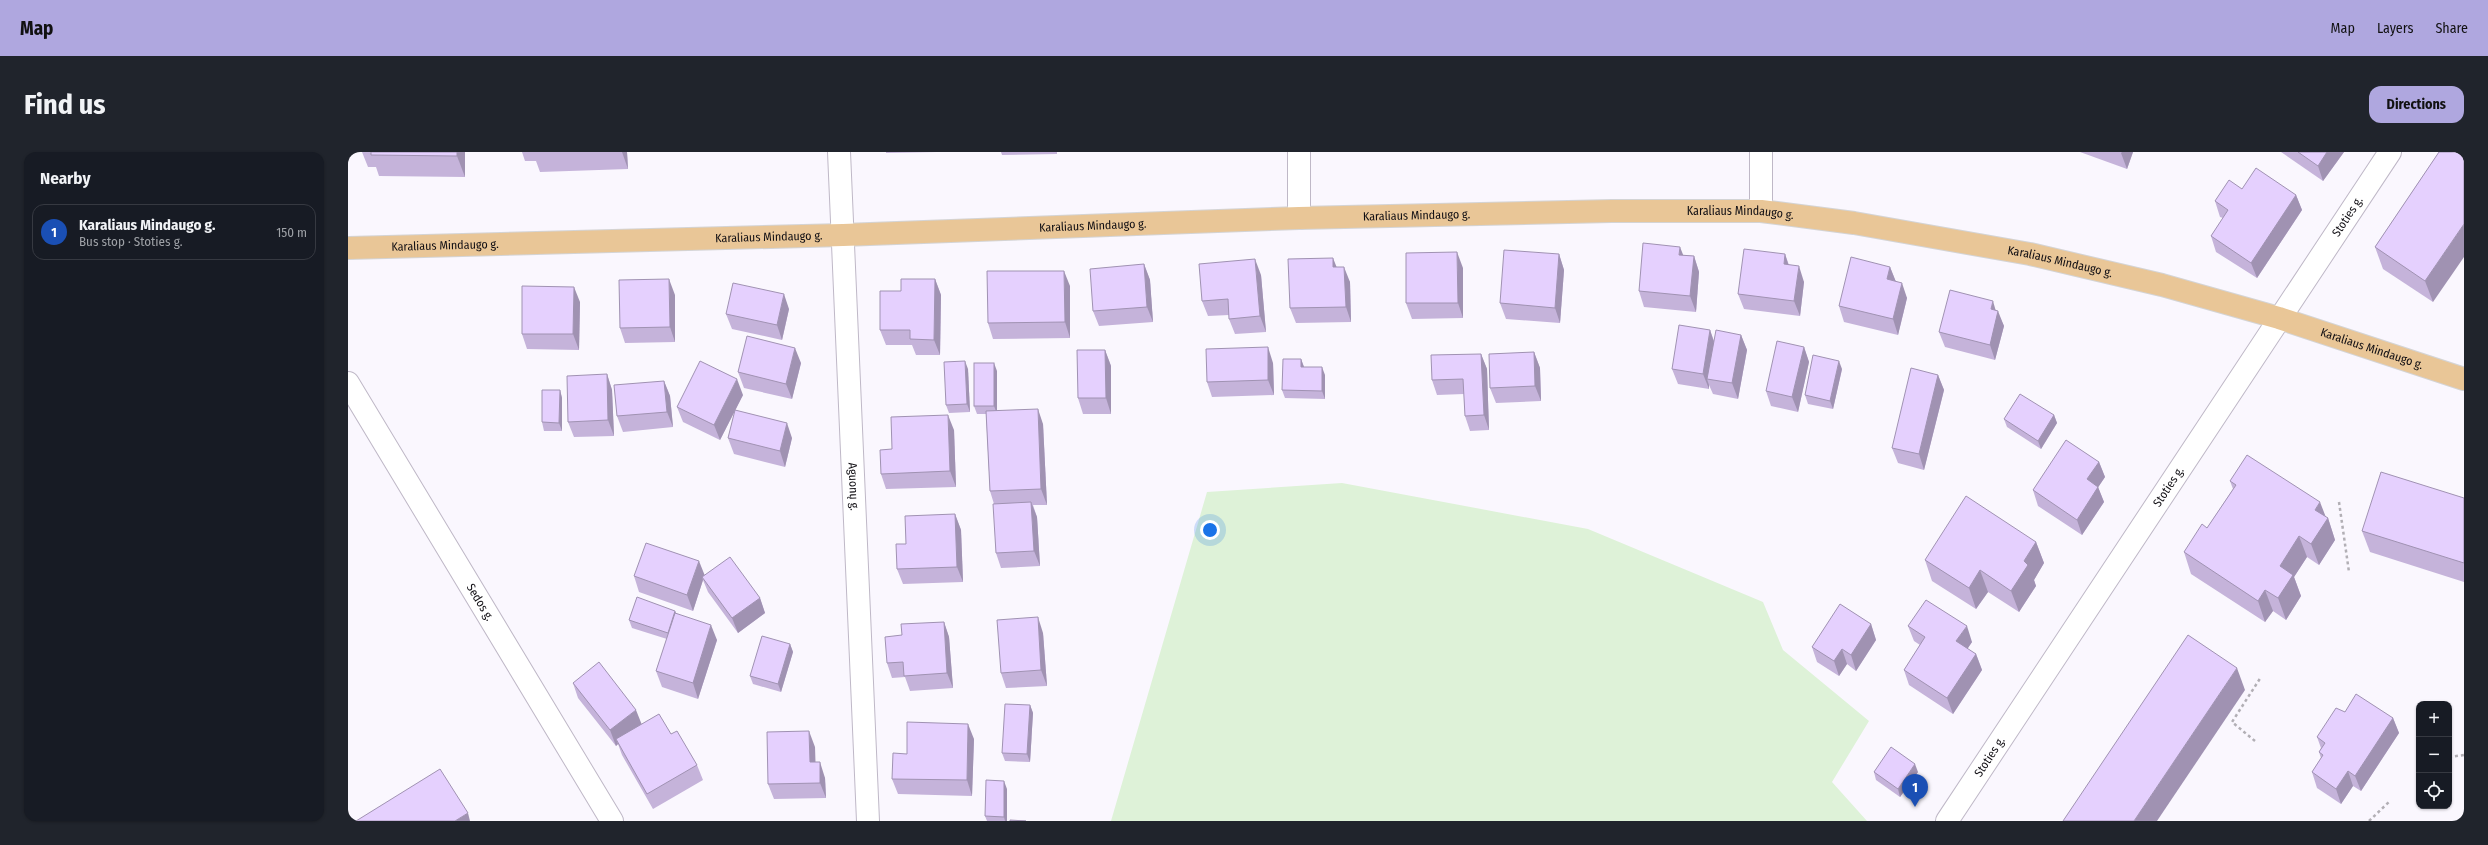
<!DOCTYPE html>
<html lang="en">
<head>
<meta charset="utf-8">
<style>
  :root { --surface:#171b24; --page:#20242c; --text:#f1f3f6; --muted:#9ea1a6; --line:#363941; --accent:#afa7df }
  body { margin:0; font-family:"Fira Sans Condensed",sans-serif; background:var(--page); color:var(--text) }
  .controls { position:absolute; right:12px; bottom:12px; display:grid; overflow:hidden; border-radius:8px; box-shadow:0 1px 3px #0004 }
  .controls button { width:36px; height:36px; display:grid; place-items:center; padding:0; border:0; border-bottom:1px solid var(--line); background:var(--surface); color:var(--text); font:20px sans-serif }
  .you { position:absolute; left:862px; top:378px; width:14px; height:14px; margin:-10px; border:3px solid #fff; border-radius:50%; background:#1a73e8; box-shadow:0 0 0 6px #1a73e833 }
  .badge { display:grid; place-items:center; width:26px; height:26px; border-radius:50%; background:var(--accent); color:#fff; font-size:13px; font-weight:700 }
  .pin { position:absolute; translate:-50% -33px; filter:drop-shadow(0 1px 2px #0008) }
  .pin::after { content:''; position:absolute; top:21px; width:14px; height:12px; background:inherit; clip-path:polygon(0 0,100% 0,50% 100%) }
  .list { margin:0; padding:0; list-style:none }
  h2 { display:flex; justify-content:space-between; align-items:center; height:52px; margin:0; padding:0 16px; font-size:17px }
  h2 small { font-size:13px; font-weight:400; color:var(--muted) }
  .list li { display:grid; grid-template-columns:26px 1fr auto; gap:12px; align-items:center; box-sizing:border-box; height:56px; margin:0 8px 8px; padding:0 8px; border:1px solid var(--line); border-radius:12px }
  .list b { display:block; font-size:15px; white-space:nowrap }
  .list p { margin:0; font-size:13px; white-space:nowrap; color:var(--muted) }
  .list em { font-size:13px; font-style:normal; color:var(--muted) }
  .icon { flex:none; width:22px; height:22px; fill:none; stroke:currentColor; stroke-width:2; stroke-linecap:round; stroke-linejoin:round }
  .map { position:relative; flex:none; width:2116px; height:669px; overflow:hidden; border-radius:12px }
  header { display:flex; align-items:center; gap:24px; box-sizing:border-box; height:56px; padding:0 20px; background:var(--accent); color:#111 }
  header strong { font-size:19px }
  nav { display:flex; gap:22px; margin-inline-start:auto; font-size:14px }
  .intro { display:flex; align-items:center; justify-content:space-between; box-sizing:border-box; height:96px; padding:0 24px }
  h1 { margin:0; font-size:28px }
  .button { padding:10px 18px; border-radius:12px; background:var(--accent); color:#111; font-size:14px; font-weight:700 }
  main { display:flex; gap:24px; padding:0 24px }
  aside { flex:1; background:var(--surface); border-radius:12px; box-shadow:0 1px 3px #0004 }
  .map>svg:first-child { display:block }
  .green { fill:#def2d8 }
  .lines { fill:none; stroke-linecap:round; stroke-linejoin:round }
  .minor-casing { stroke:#bfb8c7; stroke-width:24 }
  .major-casing { stroke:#d4d4d5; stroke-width:24 }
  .path { stroke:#b2afb5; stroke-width:2.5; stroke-dasharray:3 3; stroke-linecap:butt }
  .minor { stroke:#fff; stroke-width:22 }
  .major { stroke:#e9c697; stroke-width:22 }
  .wall { fill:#c5b3da }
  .shaded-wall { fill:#a092b2 }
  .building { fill:#e5d0fe; stroke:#a092b2 }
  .labels { text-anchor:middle; stroke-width:3; stroke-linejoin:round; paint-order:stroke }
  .street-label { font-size:12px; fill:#100e13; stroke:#fff }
</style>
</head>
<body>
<header>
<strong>Map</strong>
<nav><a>Map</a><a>Layers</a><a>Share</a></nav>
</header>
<div class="intro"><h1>Find us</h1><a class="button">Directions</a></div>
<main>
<aside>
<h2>Nearby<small></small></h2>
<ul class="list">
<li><span class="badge" style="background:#1a4fb4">1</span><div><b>Karaliaus Mindaugo g.</b><p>Bus stop · Stoties g.</p></div><em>150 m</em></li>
</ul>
</aside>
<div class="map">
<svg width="2116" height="669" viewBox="0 0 2116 669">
  <rect width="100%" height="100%" fill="#faf7fe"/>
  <polygon class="green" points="994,331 1240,377 1415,450 1435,498 1521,569 1484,630 1519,669 763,669 859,340"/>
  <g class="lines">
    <defs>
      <g id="minor">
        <path id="s1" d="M491 0 520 669"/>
        <polyline points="1413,59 1413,0"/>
        <polyline points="951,66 951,0"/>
        <path id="s2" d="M0 231 264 669"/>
        <path id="s3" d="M1599 669 2042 0"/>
      </g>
      <g id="major">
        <path id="s4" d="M0 96 495 83 951 66 1264 59H1413L1506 71 1682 102 1814 133 1931 166 2116 227"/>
      </g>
    </defs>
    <use href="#minor" class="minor-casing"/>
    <use href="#major" class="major-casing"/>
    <g class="path">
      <polyline points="1991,350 2001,420"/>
      <polyline points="1907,589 1884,570 1913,525"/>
      <polyline points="2101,605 2116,603"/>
      <polyline points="2021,669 2042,649"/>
    </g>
    <use href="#minor" class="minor"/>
    <use href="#major" class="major"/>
  </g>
  <g class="wall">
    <polygon points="14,0 117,0 117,25 31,24 28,15 20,15"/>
    <polygon points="174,0 279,0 280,17 192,20 188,9 177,9"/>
    <polygon points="538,0 589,0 538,1"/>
    <polygon points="653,0 709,0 709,2 654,3"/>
    <polygon points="1732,0 1785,0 1779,17"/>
    <polygon points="1933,0 1996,0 1975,29"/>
    <polygon points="2091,0 2085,150 2035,117 2027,95"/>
    <polygon points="1894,37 1948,43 1954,58 1909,126 1868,100 1863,84 1875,66 1872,65 1867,49"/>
    <polygon points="1211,102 1216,118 1212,171 1158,167 1152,151"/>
    <polygon points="1437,102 1441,113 1456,130 1452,164 1396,157 1390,142"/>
    <polygon points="1335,103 1346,104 1351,120 1348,160 1296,155 1291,139"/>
    <polygon points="796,112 802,128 805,170 751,174 745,159"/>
    <polygon points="988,115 1002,130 1003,170 948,171 942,156"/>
    <polygon points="1542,115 1548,130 1559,146 1550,183 1496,170 1491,154"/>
    <polygon points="1115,116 1115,166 1064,167 1058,151"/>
    <polygon points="913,123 918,180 887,182 881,167 881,163 860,164 854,149"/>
    <polygon points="587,127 593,143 592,203 568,203 564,193 538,193 532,178 553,139"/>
    <polygon points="722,134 722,186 645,187 640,171"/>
    <polygon points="327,143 327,190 277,191 272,176"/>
    <polygon points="232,150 231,198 179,197 174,182"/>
    <polygon points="441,157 434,188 384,177 378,162"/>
    <polygon points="1648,158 1656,174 1647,208 1597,195 1591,180"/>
    <polygon points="1362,178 1366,189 1393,183 1399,198 1390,247 1365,242 1361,233 1361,237 1330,232 1324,217"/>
    <polygon points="1456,195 1461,210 1450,260 1423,254 1418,239"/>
    <polygon points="757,198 763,214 763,262 735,262 730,246"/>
    <polygon points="1186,200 1192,216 1193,249 1148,251 1142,236"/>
    <polygon points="1133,202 1139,217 1141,278 1122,279 1117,264 1116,242 1089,243 1084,228"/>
    <polygon points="953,207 956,215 977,223 977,247 937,246 934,238"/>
    <polygon points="453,211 444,247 396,236 390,220"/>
    <polygon points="925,211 926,243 864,245 859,230"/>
    <polygon points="620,217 622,260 601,261 598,253"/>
    <polygon points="1494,217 1485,257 1460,252 1457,243"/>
    <polygon points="649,219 649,259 695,272 699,353 685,353 689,365 692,414 653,416 648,401 646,352 642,339 638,262 629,262 626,254"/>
    <polygon points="259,222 264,238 266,284 226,285 220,270"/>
    <polygon points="1590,223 1596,238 1576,318 1550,311 1544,296"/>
    <polygon points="316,229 322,244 325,275 275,280 269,264"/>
    <polygon points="212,238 214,246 214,279 196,279 194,270"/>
    <polygon points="395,243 372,288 335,270 329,255"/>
    <polygon points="1706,263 1709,271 1693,297 1659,275 1656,267"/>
    <polygon points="606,278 608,335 538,337 533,322"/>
    <polygon points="380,286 444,286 437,315 386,302"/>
    <polygon points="1751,310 1757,325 1750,335 1756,350 1734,383 1690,354 1685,338"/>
    <polygon points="1882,329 1980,366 1987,388 1971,413 1959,405 1946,425 1953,444 1938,468 1925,459 1917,470 1843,422 1836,400 1859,376 1885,337"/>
    <polygon points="2116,346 2116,430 2022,400 2014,379"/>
    <polygon points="607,362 613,378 615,430 555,432 549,417 558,392"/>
    <polygon points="1688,390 1696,411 1686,428 1688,434 1671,460 1640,440 1628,457 1584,429 1577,408"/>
    <polygon points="356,423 412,446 417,461 390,481 360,440 355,428 345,459 291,440 286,424"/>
    <polygon points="327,459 328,461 369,488 350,547 314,535 308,519 319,487 284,476 281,468"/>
    <polygon points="596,470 601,485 605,536 562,539 557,525 544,526 539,511 554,483"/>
    <polygon points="1523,472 1528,488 1508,519 1499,512 1491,524 1469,510 1464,495"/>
    <polygon points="1560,474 1624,490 1619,497 1628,502 1634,518 1605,562 1561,533 1556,518 1572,493 1566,489"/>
    <polygon points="695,481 699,534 658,536 653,521"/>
    <polygon points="442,492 445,500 433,540 405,532 402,524"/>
    <polygon points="225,531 294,573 349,613 355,628 305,657 274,603 270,592 268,594 230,546"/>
    <polygon points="682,553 685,561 682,610 657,609 654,601"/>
    <polygon points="1997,560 2045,566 2051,581 2013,639 2005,634 1993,652 1969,636 1964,620 1973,606 1971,600 1973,596 1969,585"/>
    <polygon points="626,587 624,644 550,642 544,627"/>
    <polygon points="467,595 467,610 477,626 478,646 426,647 420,632"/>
    <polygon points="1526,620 1570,620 1552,645 1528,628"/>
    <polygon points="659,637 659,669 639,669 637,664"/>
  </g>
  <g class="shaded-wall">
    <polygon points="109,0 117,0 117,25 109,4"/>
    <polygon points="274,0 279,0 280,17"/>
    <polygon points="1774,0 1785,0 1779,17 1773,1"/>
    <polygon points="1979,0 1996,0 1975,29 1970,14"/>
    <polygon points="1948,43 1954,58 1909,126 1903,111"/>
    <polygon points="2116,72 2116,105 2085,150 2077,129"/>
    <polygon points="1332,95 1338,110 1331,103"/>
    <polygon points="1109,100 1115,116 1115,166 1110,151"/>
    <polygon points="1211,102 1216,118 1212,171 1207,156"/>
    <polygon points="1437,102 1442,118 1436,112"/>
    <polygon points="1346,104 1351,120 1348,160 1342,144"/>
    <polygon points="985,106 991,121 985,115"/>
    <polygon points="907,107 913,123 918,180 912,164"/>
    <polygon points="796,112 802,128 805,170 799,155"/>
    <polygon points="1451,114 1456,130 1452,164 1446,149"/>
    <polygon points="996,115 1002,130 1003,170 998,155"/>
    <polygon points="1542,115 1548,130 1539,127"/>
    <polygon points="716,119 722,134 722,186 717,170"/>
    <polygon points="321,127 327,143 327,190 322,175"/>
    <polygon points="587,127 593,143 592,203 586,188"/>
    <polygon points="1554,131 1559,146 1550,183 1545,167"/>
    <polygon points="226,135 232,150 231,198 225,182"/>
    <polygon points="436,142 441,157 434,188 429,173"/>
    <polygon points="1645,149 1649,163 1650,159 1656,174 1647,208 1642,193 1643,157"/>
    <polygon points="1362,178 1367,193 1359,227 1361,233 1361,237 1355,222"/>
    <polygon points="1393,183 1399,198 1390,247 1384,231"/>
    <polygon points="920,195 925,211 926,243 920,228"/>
    <polygon points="1456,195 1461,210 1450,260 1444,245"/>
    <polygon points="447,196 453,211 444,247 438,232"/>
    <polygon points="757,198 763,214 763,262 758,246"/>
    <polygon points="1186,200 1192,216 1193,249 1187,234"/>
    <polygon points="1133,202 1139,217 1141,278 1136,263"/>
    <polygon points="953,207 956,215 953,215"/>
    <polygon points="617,209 620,217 622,260 619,252"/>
    <polygon points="1491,209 1494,217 1485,257 1482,249"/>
    <polygon points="646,211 649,219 649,262 646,254"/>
    <polygon points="974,215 977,223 977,247 974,239"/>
    <polygon points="259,222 264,238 266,284 260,268"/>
    <polygon points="1590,223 1596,238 1576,318 1571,302"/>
    <polygon points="389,227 395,243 372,288 366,273"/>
    <polygon points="316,229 322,244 325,275 319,260"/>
    <polygon points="212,238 214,246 214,279 211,271"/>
    <polygon points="690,257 695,272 699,353 693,337"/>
    <polygon points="600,263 606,278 608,335 602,319"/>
    <polygon points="1706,263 1709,271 1693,297 1690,289"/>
    <polygon points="439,271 444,286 437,315 432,299"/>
    <polygon points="1751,310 1757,325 1745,343 1739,327"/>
    <polygon points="1750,335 1756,350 1734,383 1729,368"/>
    <polygon points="683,350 689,365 692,414 686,399"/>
    <polygon points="1972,350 1979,368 1980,366 1987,388 1971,413 1963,392 1967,358"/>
    <polygon points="607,362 613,378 615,430 609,415"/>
    <polygon points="1951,384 1959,405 1946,425 1953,444 1938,468 1930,446 1932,414"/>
    <polygon points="1688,390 1696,411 1686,428 1688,434 1671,460 1663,439 1676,409"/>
    <polygon points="351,409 357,424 354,425 355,428 345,459 339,443"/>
    <polygon points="1632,418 1640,440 1628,457 1621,436"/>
    <polygon points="1917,438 1925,459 1917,470 1910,449"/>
    <polygon points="412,446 417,461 390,481 384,466"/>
    <polygon points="327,459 330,467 323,489 320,481"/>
    <polygon points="690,465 695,481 699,534 693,518"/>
    <polygon points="596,470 601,485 605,536 599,521"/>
    <polygon points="1523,472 1528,488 1508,519 1503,503"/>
    <polygon points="363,473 369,488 350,547 345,531"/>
    <polygon points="1619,474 1624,490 1614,505 1608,489"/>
    <polygon points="442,492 445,500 433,540 430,532"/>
    <polygon points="1494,497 1499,512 1491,524 1486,509"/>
    <polygon points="1628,502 1634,518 1605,562 1599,546"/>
    <polygon points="1889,516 1897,538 1809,669 1786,669"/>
    <polygon points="682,553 685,561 682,610 679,602"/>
    <polygon points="288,558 294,573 268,587 270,592 268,594 262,578"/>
    <polygon points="2045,566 2051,581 2013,639 2007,624"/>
    <polygon points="620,572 626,587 624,644 619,628"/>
    <polygon points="461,579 467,595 468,626 462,610"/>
    <polygon points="472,610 477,626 478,646 472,631"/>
    <polygon points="1567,612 1570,620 1552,645 1550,637"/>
    <polygon points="2000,619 2005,634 1993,652 1988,637"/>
    <polygon points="656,629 659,637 659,669 657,669 656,665"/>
    <polygon points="120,661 122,669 107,669"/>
  </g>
  <g class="building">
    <polygon points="23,0 109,0 109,4 23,3"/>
    <polygon points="1950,0 1979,0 1970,14"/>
    <polygon points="2091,0 2116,0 2116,72 2077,129 2027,95"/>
    <polygon points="1908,16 1948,43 1903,111 1863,84 1880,58 1867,49 1881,28 1894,37"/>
    <polygon points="1295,91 1332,95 1331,103 1346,104 1342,144 1291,139"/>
    <polygon points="1396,97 1437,102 1436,112 1451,114 1446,149 1390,142"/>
    <polygon points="1156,98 1211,102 1207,156 1152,151"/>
    <polygon points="1109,100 1110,151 1058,151 1058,101"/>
    <polygon points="1503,105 1542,115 1539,127 1554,131 1545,167 1491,154"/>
    <polygon points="985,106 985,115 996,115 998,155 942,156 940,107"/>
    <polygon points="907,107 912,164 881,167 880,147 854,149 851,112"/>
    <polygon points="796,112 799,155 745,159 742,117"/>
    <polygon points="639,119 716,119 717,170 640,171"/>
    <polygon points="321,127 322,175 272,176 271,128"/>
    <polygon points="553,127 587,127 586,188 562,187 562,178 532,178 532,139 553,139"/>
    <polygon points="385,131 436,142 429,173 378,162"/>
    <polygon points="174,134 226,135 225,182 174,182"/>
    <polygon points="1602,138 1645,149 1643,157 1650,159 1642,193 1591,180"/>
    <polygon points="1331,173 1362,178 1355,222 1324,217"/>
    <polygon points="1368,178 1393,183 1384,231 1359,227"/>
    <polygon points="399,184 447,196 438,232 390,220"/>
    <polygon points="1429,189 1456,195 1444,245 1418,239"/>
    <polygon points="920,195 920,228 859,230 858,197"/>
    <polygon points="729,198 757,198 758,246 730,246"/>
    <polygon points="1186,200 1187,234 1142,236 1141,202"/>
    <polygon points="1133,202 1136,263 1117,264 1115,227 1084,228 1083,203"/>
    <polygon points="1465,203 1491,209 1482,249 1457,243"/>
    <polygon points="935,207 953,207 953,215 974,215 974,239 934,238"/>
    <polygon points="352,209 389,227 366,273 329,255"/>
    <polygon points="617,209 619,252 598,253 596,210"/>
    <rect x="626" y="211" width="20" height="43"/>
    <polygon points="1563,216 1590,223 1571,302 1544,296"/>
    <polygon points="259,222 260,268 220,270 219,224"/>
    <polygon points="316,229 319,260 269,264 266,233"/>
    <polygon points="194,238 212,238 211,271 194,270"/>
    <polygon points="1672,242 1706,263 1690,289 1656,267"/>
    <polygon points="690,257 693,337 642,339 638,259"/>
    <polygon points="387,258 439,271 432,299 380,286"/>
    <polygon points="600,263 602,319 533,322 532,298 544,297 543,265"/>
    <polygon points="1718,288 1751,310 1739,327 1750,335 1729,368 1685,338"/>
    <polygon points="1899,303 1972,350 1967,358 1980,366 1963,392 1951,384 1932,414 1945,423 1930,446 1917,438 1910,449 1836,400 1854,372 1859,376 1888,333 1882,329"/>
    <polygon points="2033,320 2116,346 2116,411 2014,379"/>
    <polygon points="1618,344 1688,390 1676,409 1680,413 1663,439 1632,418 1621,436 1577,408"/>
    <polygon points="683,350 686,399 648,401 645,352"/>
    <polygon points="607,362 609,415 549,417 548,392 558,392 557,364"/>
    <polygon points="298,391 351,409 339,443 286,424"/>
    <polygon points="382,405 412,446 384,466 354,425"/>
    <polygon points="289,445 327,459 320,481 281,468"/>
    <polygon points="1578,448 1619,474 1608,489 1628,502 1599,546 1556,518 1577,485 1560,474"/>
    <polygon points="1492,452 1523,472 1503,503 1494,497 1486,509 1464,495"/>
    <polygon points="327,461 363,473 345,531 308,519"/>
    <polygon points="690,465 693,518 653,521 649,468"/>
    <polygon points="596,470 599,521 556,524 555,510 539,511 537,485 554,483 553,472"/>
    <polygon points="1840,483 1889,516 1786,669 1715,669"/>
    <polygon points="414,484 442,492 430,532 402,524"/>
    <polygon points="251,510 288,558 262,578 225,531"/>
    <polygon points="2008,542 2045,566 2007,624 2000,619 1988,637 1964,620 1975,603 1971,600 1977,591 1969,585 1988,556 1997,560"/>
    <polygon points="657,552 682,553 679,602 654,601"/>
    <polygon points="311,562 323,582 329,579 349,613 299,642 268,587"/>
    <polygon points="559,570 620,572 619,628 544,627 545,601 559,602"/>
    <polygon points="461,579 462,610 472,610 472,631 420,632 419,580"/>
    <polygon points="1543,595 1567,612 1550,637 1526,620"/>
    <polygon points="92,617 120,661 107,669 8,669"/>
    <polygon points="638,628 656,629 656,665 637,664"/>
    <polygon points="662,668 678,669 662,669"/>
  </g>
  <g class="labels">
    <g class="street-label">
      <text dy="4" stroke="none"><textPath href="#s4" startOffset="1393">Karaliaus Mindaugo g.</textPath></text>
      <text dy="4" stroke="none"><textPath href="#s4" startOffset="1069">Karaliaus Mindaugo g.</textPath></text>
      <text dy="4" stroke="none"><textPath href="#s3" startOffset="725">Stoties g.</textPath></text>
      <text dy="4" stroke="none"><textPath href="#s4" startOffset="745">Karaliaus Mindaugo g.</textPath></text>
      <text dy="4" stroke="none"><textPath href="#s4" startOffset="421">Karaliaus Mindaugo g.</textPath></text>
      <text dy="4" stroke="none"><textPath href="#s4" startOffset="97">Karaliaus Mindaugo g.</textPath></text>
      <text dy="4" stroke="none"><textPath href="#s4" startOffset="1717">Karaliaus Mindaugo g.</textPath></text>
      <text dy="4" stroke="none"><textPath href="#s4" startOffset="2041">Karaliaus Mindaugo g.</textPath></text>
      <text dy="4" stroke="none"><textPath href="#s1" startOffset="335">Aguonų g.</textPath></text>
      <text dy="4" stroke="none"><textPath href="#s3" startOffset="401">Stoties g.</textPath></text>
      <text dy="4" stroke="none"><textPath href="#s2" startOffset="256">Sedos g.</textPath></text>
      <text dy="4" stroke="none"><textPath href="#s3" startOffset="77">Stoties g.</textPath></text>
    </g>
  </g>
</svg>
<div class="controls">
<button>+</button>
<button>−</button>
<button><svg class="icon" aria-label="locate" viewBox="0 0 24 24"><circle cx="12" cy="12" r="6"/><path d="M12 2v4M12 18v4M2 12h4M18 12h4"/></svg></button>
</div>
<div class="you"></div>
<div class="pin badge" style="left:1567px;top:655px;background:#1a4fb4">1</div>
</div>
</main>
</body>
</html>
